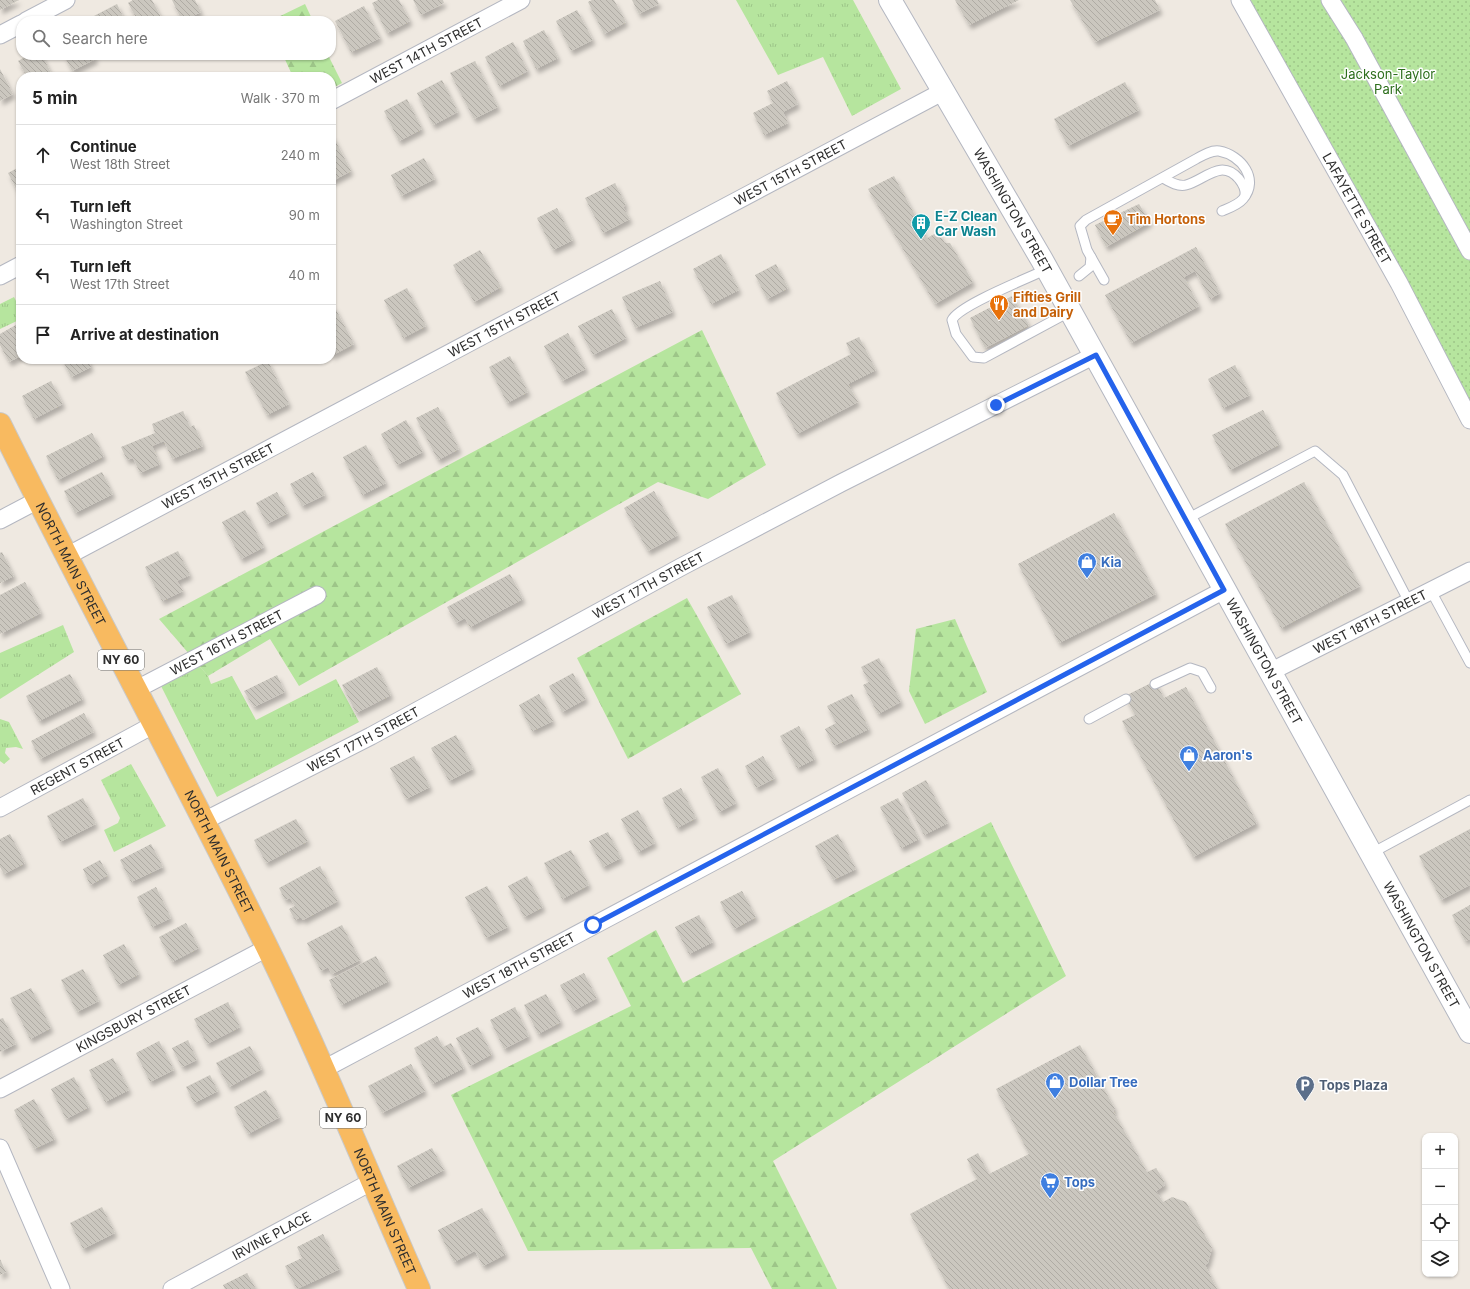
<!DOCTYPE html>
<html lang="en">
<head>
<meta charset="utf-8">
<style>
  :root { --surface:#fff; --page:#f6f6f6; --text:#222; --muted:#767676; --line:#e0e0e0 }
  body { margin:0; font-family:Inter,sans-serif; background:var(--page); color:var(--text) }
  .controls { position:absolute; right:12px; bottom:12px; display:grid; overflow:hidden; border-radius:8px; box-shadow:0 1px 3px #0004 }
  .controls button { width:36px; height:36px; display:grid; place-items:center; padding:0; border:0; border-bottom:1px solid var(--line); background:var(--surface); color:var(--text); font:20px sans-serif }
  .stop { position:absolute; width:12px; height:12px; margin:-9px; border:3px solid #2563eb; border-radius:50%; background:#fff }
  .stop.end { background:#2563eb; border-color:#fff; box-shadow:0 1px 4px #0008 }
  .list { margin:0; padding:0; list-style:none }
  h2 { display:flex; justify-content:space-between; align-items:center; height:52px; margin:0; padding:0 16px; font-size:17px }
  h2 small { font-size:13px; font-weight:400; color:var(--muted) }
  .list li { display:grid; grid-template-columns:26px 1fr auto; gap:12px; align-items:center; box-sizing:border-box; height:60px; padding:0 16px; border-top:1px solid var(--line) }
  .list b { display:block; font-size:15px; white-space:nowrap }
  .list p { margin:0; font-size:13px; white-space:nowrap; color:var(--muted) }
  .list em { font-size:13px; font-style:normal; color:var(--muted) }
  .icon { flex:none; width:22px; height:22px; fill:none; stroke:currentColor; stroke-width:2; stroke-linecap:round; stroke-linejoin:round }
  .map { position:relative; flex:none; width:1470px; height:1289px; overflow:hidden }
  .search { position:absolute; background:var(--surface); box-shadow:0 1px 3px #0004; left:16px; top:16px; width:320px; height:44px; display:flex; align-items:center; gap:10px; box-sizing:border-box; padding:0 14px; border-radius:16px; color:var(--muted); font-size:15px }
  .panel { position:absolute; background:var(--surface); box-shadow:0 1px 3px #0004; left:16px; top:72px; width:320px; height:292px; border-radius:16px }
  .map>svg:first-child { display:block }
  .grass { fill:url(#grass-tufts) }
  .forest { fill:url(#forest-firs) }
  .park { fill:url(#park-dots) }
  .building { fill:url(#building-back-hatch); filter:url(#shadow) }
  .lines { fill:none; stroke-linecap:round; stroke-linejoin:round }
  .service-casing { stroke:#b4b7c1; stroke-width:11 }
  .minor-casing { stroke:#b4b7c1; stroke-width:19 }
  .secondary-casing { stroke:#b4b7c1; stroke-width:24 }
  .trunk-casing { stroke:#c9c9c9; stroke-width:24 }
  .service { stroke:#fff; stroke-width:9 }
  .minor { stroke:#fff; stroke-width:17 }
  .secondary { stroke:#fff; stroke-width:22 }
  .trunk { stroke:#f8ba60; stroke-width:22 }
  .route { stroke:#2563eb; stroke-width:5 }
  .labels { text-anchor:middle; stroke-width:3; stroke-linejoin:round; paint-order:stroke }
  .shield { fill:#fff; stroke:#6d6d6d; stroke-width:1 }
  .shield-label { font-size:12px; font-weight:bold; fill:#2e2e2e }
  .street-label { font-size:13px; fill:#2e2e2e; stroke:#fff }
  .park-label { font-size:13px; fill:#2c6e1b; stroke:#fff }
  .culture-label { font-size:13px; font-weight:bold; fill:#0d838f; stroke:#fff; text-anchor:start }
  .food-label { font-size:13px; font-weight:bold; fill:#c56008; stroke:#fff; text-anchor:start }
  .shop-label { font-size:13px; font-weight:bold; fill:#366cbe; stroke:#fff; text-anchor:start }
  .service-label { font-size:13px; font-weight:bold; fill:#4e5e75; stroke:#fff; text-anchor:start }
</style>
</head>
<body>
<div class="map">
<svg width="1470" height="1289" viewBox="0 0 1470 1289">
  <defs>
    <pattern id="grass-tufts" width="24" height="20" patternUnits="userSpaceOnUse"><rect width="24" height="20" fill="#b6e59e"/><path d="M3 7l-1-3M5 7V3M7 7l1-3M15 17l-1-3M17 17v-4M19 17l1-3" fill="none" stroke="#9dc588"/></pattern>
    <pattern id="forest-firs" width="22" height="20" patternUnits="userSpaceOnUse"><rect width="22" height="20" fill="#b6e59e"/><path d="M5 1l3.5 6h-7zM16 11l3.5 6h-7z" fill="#9dc588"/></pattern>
    <pattern id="park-dots" width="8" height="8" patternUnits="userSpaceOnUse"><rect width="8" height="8" fill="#b6e59e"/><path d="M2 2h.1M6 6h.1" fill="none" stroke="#9dc588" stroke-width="1.8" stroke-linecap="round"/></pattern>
    <pattern id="building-back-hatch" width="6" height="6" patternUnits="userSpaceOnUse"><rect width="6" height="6" fill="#cbc7bf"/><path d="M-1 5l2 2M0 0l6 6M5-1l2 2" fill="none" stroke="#afaba4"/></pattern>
    <filter id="shadow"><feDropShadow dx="2.5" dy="4.5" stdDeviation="2" flood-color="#0004"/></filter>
  </defs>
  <rect width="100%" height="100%" fill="#efe9e1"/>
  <g class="grass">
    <polygon points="736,0 853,0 901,89 852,116 823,57 778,75"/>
    <polygon points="14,297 21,311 21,319 0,329 0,304"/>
    <polygon points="63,625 74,652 0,699 0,653"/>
    <polygon points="197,663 208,676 211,684 232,676 256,720 336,679 359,722 217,797 161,686"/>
    <polygon points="0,719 9,722 23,749 16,747 6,748 5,753 10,759 4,764 0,761"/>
    <polygon points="131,764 166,826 114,852 104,830 118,823 120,818 101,780"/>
  </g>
  <g class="forest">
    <polygon points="305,4 313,21 270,21"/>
    <polygon points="283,55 328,55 342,83 331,89 331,77 293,77"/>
    <polygon points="702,330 766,465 708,499 658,482 299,686 270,639 208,676 159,619"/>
    <polygon points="687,598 741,694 628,759 577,658"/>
    <polygon points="955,619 987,692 925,724 909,691 916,629"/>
    <polygon points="991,822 1066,976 773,1161 837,1289 772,1289 751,1248 528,1251 451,1095 631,1006 607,958 656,930 683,983"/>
  </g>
  <polygon class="park" points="1250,0 1470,0 1470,405 1353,186"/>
  <g class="building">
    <polygon points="0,0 19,0 0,10"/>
    <polygon points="133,0 152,0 163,21 138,21 128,3"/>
    <polygon points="172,0 195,0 201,12 182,21"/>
    <polygon points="378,0 399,0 410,21 387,33 372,3"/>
    <polygon points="413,0 443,0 444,3 421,15"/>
    <polygon points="592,0 614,0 626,22 604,34 588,2"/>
    <polygon points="632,0 657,0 659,4 639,14"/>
    <polygon points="955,0 1019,0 969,25"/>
    <polygon points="1070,0 1155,0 1160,10 1095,42"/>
    <polygon points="117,4 125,21 94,21 92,17"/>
    <polygon points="364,6 380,38 351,52 335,21"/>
    <polygon points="577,10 593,40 571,51 556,21"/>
    <polygon points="544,30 558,58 536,69 523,41"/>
    <polygon points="513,42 528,71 499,86 485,57"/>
    <polygon points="29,55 42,55 53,77 27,77 18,61"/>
    <polygon points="64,55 94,55 96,59 72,71"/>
    <polygon points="475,61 498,107 474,119 450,73"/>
    <polygon points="0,69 13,94 0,101"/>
    <polygon points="442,80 458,112 433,125 417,93"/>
    <polygon points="787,81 798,104 783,112 788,123 764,135 753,113 773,103 767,91"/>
    <polygon points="1125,82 1139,110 1068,146 1054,119"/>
    <polygon points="407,99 422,129 399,141 384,111"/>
    <polygon points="333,136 351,171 331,182 331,137"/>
    <polygon points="424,158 435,179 401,196 391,175"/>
    <polygon points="21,166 21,198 8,173"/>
    <polygon points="894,176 927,238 938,232 945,243 950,243 973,282 935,304 868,189"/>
    <polygon points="615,183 626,205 623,207 630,219 603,233 585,198"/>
    <polygon points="1139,204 1150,222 1106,247 1095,225"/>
    <polygon points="557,208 573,240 553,250 537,218"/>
    <polygon points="1196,247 1220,293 1210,299 1195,271 1184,277 1199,306 1131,343 1105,295"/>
    <polygon points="480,250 501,287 474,302 453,265"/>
    <polygon points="721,254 739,290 711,304 693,269"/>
    <polygon points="776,264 788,288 767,299 755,275"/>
    <polygon points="660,281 673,312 635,328 622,297"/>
    <polygon points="407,288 426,326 403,338 384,300"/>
    <polygon points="1012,296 1029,325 985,348 970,318"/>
    <polygon points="334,306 354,344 331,356 331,307"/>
    <polygon points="612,309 626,338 593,355 578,326"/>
    <polygon points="21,322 21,356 9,362 0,345 0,334"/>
    <polygon points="568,333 586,369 562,381 544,346"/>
    <polygon points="859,337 876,370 848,384 858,402 797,434 776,393 851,354 846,343"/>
    <polygon points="510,356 528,392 507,403 489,367"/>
    <polygon points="62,359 88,359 91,367 71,377"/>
    <polygon points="268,361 289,404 267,415 245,372"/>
    <polygon points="1235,365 1250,395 1223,408 1208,379"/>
    <polygon points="51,381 63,404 34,419 22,396"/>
    <polygon points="438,407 459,449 438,460 416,418"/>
    <polygon points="1263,410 1280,444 1230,470 1212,435"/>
    <polygon points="183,411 190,427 194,425 203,446 172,459 164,441 152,446 160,464 140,473 133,458 127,460 121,447 155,433 152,424"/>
    <polygon points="406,420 423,452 397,465 381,434"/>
    <polygon points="92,433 104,456 58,480 46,456"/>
    <polygon points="366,445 386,483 362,495 343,457"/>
    <polygon points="102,472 113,494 75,513 64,491"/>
    <polygon points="313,472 325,495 302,506 290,484"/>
    <polygon points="1304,482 1360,586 1281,628 1225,524"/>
    <polygon points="654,491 678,535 648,551 624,508"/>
    <polygon points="277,492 288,513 267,524 256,503"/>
    <polygon points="245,510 264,547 241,559 222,522"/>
    <polygon points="1114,513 1156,594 1059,643 1018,564"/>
    <polygon points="178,551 190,575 177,581 183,591 162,601 145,567"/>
    <polygon points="2,552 14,576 0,583 0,553"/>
    <polygon points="510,574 523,599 470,627 465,618 456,623 447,607"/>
    <polygon points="25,582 41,613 0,634 0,595"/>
    <polygon points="732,595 750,632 726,644 707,607"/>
    <polygon points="879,658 901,702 878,714 863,685 869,682 861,667"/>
    <polygon points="377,667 391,695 356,713 342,685"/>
    <polygon points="573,673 586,699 562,712 549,686"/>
    <polygon points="70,674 83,699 39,721 26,696"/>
    <polygon points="277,675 285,692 254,707 244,691"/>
    <polygon points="1155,681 1164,698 1186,687 1257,823 1193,857 1122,721 1135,715 1125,696"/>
    <polygon points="539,694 553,721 532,731 519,705"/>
    <polygon points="852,694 869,729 834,746 825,729 836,723 827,706"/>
    <polygon points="84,713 94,732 40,759 31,741"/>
    <polygon points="799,726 815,759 797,768 780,736"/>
    <polygon points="456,735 473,769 449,781 431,748"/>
    <polygon points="414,756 430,787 406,799 390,768"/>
    <polygon points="763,756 775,778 756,788 745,766"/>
    <polygon points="718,768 736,803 719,812 701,777"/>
    <polygon points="926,780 948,823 924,835 902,793"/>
    <polygon points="681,788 696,818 677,828 662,798"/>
    <polygon points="83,798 96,824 60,842 47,816"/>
    <polygon points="898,798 919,839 901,848 880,807"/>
    <polygon points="638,810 655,843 638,852 621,819"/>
    <polygon points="296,819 308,841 266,863 254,840"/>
    <polygon points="1470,829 1470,885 1441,900 1419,856"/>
    <polygon points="608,832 621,858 603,867 589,841"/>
    <polygon points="10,834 25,863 4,874 0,867 0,839"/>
    <polygon points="838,834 856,869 833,880 815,846"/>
    <polygon points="151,844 163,867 131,882 120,860"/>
    <polygon points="571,850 589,885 562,899 544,863"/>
    <polygon points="100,860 108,875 90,885 83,869"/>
    <polygon points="320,866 338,901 303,920 301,917 295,920 289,909 295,906 290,898 285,900 279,888"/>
    <polygon points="527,876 543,907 524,917 508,886"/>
    <polygon points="487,886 508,927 486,938 465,897"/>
    <polygon points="156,887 171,918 152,927 137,897"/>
    <polygon points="742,891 756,917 734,929 720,902"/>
    <polygon points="1470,905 1470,939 1465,941 1452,915"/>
    <polygon points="699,915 713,942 689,954 675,927"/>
    <polygon points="186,923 199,948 172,962 159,937"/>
    <polygon points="342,925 360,960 332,974 328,967 321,971 307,943"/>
    <polygon points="124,944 139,974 118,985 103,955"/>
    <polygon points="376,956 389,981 341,1005 329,980"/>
    <polygon points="83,969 99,1001 77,1012 61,980"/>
    <polygon points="584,973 597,998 573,1011 560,985"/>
    <polygon points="31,988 51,1028 30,1039 10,998"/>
    <polygon points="546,994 561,1022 538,1034 524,1005"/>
    <polygon points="228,1002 240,1027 207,1044 194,1019"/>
    <polygon points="515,1007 529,1036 504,1049 490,1020"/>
    <polygon points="3,1018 16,1044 0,1052 0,1019"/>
    <polygon points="478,1027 492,1054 470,1066 456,1038"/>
    <polygon points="437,1036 443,1047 451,1043 464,1068 432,1084 414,1048"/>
    <polygon points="188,1040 197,1060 182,1067 172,1048"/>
    <polygon points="159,1041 174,1070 150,1082 136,1053"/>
    <polygon points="1080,1045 1115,1109 1113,1111 1147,1172 1156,1168 1163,1179 1165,1185 1156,1191 1163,1202 1172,1197 1186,1202 1212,1248 1208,1263 1205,1265 1217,1289 949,1289 910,1214 977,1179 967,1159 978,1153 989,1174 1029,1154 996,1089"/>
    <polygon points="250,1046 262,1069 229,1087 216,1063"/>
    <polygon points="113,1058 129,1090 105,1102 89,1070"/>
    <polygon points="411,1064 425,1091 382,1113 368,1086"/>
    <polygon points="210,1075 218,1091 194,1103 186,1087"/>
    <polygon points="74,1077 89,1107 66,1119 51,1089"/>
    <polygon points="266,1090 280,1117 248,1134 234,1107"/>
    <polygon points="34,1099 55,1139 34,1149 14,1110"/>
    <polygon points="432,1148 444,1170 408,1188 397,1166"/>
    <polygon points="102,1207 115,1233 83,1249 70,1223"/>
    <polygon points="482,1208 506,1254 483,1266 475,1251 454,1262 438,1230"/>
    <polygon points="323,1234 340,1269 297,1289 285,1266 302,1258 297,1247"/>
    <polygon points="0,1259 6,1272 0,1275"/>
    <polygon points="247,1273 256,1289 225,1289 223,1285"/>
  </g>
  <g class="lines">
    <defs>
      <g id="service">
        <path d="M1163 178C1170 182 1178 187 1186 185 1205 180 1221 158 1239 179 1243 184 1246 190 1245 196"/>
        <path d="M1047 269C1029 278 959 305 952 320L956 334 973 357 984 358 1071 311"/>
        <polyline points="1079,276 1090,267 1091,257"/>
        <path d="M1104 280 1087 250 1080 226 1086 220 1196 159C1203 155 1211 150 1219 151 1241 155 1260 179 1243 199 1238 205 1229 208 1222 211"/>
        <polyline points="1185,520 1315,451 1343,475 1409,602"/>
        <polyline points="1431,591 1470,663"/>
        <polyline points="1155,684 1190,668 1202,672 1211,688"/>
        <polyline points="1089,719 1126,699"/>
        <polyline points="1370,854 1470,800"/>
      </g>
      <g id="minor">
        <path id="s1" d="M1240 0 1399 283 1470 420"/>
        <polyline points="1330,0 1354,38 1470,251"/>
        <polyline points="26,21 66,0"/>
        <polyline points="0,35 21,24"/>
        <path id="s2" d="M331 101 521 0"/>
        <polyline points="0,276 21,265"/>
        <polyline points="0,520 38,500"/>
        <path id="s3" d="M67 556 942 92"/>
        <path id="s4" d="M1270 672 1470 571"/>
        <path id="s5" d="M137 689 317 595"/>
        <path id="s6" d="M0 808 155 724"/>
        <path id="s7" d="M204 821 371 736 681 567 841 483 1095 355"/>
        <path id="s8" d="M322 1070C623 910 923 748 1224 590"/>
        <path id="s9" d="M0 1089 267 948"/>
        <polyline points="0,1148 61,1289"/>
        <path id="s10" d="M172 1289 371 1182"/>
      </g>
      <g id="secondary">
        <path id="s11" d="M890 0 1042 260 1470 1032"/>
      </g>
      <g id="trunk">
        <path id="s12" d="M0 424C86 598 180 769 266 945 321 1057 368 1174 419 1289"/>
      </g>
    </defs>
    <use href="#service" class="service-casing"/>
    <use href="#minor" class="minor-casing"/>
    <use href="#secondary" class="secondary-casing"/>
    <use href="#trunk" class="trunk-casing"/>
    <use href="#service" class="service"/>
    <use href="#minor" class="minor"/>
    <use href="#secondary" class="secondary"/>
    <use href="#trunk" class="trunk"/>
  </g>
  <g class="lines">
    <path class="route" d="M593 925C803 812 1013 700 1224 590L1096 355 996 405"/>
  </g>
  <defs>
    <symbol id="cafe-pin" viewBox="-11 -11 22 30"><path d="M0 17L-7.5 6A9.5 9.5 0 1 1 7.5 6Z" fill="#e8710a" stroke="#fff"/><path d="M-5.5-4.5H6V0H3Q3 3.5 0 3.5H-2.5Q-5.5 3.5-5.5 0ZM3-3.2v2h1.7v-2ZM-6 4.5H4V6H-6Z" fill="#fff"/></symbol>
    <symbol id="building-pin" viewBox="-11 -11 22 30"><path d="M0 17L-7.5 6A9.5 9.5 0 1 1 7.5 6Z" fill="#0f9aa8" stroke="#fff"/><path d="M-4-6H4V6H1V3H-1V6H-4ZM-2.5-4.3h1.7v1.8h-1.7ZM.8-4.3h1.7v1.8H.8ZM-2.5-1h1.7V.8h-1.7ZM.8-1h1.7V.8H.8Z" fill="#fff"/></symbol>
    <symbol id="restaurant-pin" viewBox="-11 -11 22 30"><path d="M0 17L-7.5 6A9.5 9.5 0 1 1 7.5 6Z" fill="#e8710a" stroke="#fff"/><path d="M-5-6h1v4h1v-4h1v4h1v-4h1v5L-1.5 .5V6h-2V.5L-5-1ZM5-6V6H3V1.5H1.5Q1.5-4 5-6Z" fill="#fff"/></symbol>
    <symbol id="shop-pin" viewBox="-11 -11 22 30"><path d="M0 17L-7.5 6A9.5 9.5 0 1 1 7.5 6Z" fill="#3f7fe0" stroke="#fff"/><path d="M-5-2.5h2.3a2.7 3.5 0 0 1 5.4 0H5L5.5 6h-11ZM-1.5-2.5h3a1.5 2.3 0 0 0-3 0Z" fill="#fff"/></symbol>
    <symbol id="parking-pin" viewBox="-11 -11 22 30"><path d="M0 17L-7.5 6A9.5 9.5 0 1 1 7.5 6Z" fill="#5c6f8a" stroke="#fff"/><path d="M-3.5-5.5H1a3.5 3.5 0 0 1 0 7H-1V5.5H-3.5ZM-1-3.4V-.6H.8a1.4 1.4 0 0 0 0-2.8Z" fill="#fff"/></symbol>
    <symbol id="supermarket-pin" viewBox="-11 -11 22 30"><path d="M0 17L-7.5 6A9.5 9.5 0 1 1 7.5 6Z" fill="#3f7fe0" stroke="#fff"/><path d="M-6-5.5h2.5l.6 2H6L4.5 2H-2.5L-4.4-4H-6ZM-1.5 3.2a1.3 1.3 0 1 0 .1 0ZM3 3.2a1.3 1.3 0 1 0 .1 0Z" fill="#fff"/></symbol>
  </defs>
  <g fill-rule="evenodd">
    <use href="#cafe-pin" x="1102" y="208" width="22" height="30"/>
    <use href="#building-pin" x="910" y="212" width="22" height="30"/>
    <use href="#restaurant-pin" x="988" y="293" width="22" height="30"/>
    <use href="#shop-pin" x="1076" y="551" width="22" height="30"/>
    <use href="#shop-pin" x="1178" y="744" width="22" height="30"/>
    <use href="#shop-pin" x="1044" y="1071" width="22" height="30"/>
    <use href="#parking-pin" x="1294" y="1074" width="22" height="30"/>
    <use href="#supermarket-pin" x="1039" y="1171" width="22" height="30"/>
  </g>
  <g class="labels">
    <g class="shield">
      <rect x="98" y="650" width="46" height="20" rx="3"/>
      <rect x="320" y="1108" width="46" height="20" rx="3"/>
    </g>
    <g class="shield-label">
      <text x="121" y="664">NY 60</text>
      <text x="343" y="1122">NY 60</text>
    </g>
    <g class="street-label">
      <text dy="5" stroke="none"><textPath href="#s2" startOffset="108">WEST 14TH STREET</textPath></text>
      <text dy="5" stroke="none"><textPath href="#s3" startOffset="819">WEST 15TH STREET</textPath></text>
      <text dy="5" stroke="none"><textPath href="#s1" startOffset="239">LAFAYETTE STREET</textPath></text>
      <text dy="5" stroke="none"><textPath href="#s11" startOffset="244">WASHINGTON STREET</textPath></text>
      <text dy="5" stroke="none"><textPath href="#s3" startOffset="495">WEST 15TH STREET</textPath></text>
      <text dy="5" stroke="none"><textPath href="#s3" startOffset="171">WEST 15TH STREET</textPath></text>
      <text dy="5" stroke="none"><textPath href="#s12" startOffset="157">NORTH MAIN STREET</textPath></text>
      <text dy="5" stroke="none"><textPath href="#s7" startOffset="503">WEST 17TH STREET</textPath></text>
      <text dy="5" stroke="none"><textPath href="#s4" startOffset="112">WEST 18TH STREET</textPath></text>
      <text dy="5" stroke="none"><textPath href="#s5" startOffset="101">WEST 16TH STREET</textPath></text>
      <text dy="5" stroke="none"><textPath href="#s11" startOffset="760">WASHINGTON STREET</textPath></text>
      <text dy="5" stroke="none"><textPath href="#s7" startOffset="179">WEST 17TH STREET</textPath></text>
      <text dy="5" stroke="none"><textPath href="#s6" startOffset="88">REGENT STREET</textPath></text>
      <text dy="5" stroke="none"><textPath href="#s12" startOffset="481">NORTH MAIN STREET</textPath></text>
      <text dy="5" stroke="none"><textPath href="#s11" startOffset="1084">WASHINGTON STREET</textPath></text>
      <text dy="5" stroke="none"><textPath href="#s8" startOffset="223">WEST 18TH STREET</textPath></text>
      <text dy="5" stroke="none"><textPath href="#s9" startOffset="151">KINGSBURY STREET</textPath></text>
      <text dy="5" stroke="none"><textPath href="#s12" startOffset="877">NORTH MAIN STREET</textPath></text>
      <text dy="5" stroke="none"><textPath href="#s10" startOffset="113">IRVINE PLACE</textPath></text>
    </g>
    <g class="park-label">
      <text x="1388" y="79">Jackson-Taylor<tspan x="1388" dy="15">Park</tspan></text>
    </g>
    <g class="culture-label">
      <text x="935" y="221">E-Z Clean<tspan x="935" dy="15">Car Wash</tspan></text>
    </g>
    <g class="food-label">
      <text x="1127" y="224">Tim Hortons</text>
      <text x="1013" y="302">Fifties Grill<tspan x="1013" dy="15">and Dairy</tspan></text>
    </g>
    <g class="shop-label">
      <text x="1101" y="567">Kia</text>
      <text x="1203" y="760">Aaron's</text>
      <text x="1069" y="1087">Dollar Tree</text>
      <text x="1064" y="1187">Tops</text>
    </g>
    <g class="service-label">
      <text x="1319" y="1090">Tops Plaza</text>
    </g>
  </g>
</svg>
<div class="controls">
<button>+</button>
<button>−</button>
<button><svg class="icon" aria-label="locate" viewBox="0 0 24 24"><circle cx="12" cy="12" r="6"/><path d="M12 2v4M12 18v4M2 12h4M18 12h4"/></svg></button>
<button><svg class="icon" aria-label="layers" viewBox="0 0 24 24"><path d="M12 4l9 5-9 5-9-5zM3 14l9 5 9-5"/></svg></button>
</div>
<div class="stop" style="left:593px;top:925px"></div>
<div class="stop end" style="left:996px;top:405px"></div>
<div class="search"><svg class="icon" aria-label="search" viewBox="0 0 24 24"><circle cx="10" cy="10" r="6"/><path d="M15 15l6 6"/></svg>Search here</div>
<section class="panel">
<h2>5 min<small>Walk · 370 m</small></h2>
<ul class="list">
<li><svg class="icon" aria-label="ahead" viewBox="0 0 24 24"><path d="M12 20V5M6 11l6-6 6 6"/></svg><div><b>Continue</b><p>West 18th Street</p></div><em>240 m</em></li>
<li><svg class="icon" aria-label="left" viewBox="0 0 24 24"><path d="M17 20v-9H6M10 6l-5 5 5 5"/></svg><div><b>Turn left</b><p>Washington Street</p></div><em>90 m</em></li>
<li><svg class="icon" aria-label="left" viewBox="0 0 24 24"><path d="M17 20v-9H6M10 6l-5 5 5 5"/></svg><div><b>Turn left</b><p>West 17th Street</p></div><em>40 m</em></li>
<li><svg class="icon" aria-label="arrive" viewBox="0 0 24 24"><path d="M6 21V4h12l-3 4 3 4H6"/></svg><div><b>Arrive at destination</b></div></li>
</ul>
</section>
</div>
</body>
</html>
